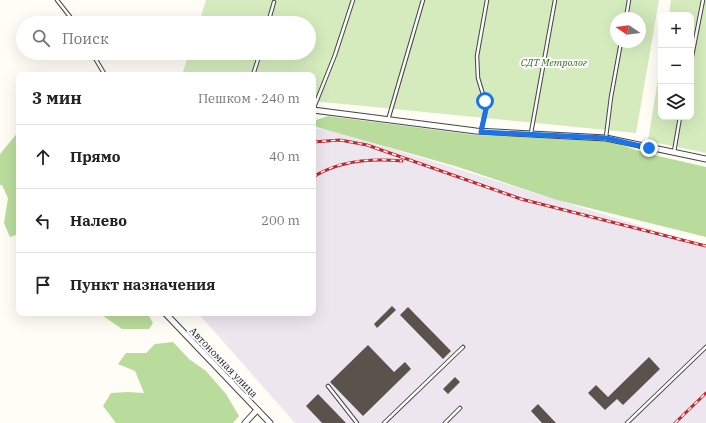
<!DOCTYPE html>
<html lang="ru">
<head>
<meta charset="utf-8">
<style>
  :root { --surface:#fff; --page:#f6f6f6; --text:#222; --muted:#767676; --line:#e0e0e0 }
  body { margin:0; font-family:"IBM Plex Serif",serif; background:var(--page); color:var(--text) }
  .controls { position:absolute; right:12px; top:12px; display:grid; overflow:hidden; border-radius:8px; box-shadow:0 4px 16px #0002 }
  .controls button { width:36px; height:36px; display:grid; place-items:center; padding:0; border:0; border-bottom:1px solid var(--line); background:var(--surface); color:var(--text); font:20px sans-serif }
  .compass { position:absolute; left:610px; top:12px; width:36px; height:36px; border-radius:50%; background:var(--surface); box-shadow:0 4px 16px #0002; rotate:283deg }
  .stop { position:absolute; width:12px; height:12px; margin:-9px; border:3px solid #1a73e8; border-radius:50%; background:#fff }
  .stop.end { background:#1a73e8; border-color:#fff; box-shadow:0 1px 4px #0008 }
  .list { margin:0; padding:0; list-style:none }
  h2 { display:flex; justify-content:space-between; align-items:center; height:52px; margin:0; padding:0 16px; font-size:17px }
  h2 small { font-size:13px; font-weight:400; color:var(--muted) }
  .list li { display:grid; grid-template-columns:26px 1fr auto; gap:12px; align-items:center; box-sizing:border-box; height:64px; padding:0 16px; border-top:1px solid var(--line) }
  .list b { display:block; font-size:15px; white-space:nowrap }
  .list em { font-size:13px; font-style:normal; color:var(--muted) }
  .icon { flex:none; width:22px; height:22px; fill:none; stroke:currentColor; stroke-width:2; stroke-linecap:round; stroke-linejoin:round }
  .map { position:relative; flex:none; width:706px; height:423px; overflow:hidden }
  .search { position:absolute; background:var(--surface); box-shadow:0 4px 16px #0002; left:16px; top:16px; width:300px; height:44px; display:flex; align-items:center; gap:10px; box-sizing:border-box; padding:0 14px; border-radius:22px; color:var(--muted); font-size:15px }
  .panel { position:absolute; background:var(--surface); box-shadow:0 4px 16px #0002; left:16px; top:72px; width:300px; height:244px; border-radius:8px }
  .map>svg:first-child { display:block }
  .industrial { fill:#eee6ef }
  .green { fill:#d5ebbd; fill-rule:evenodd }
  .forest { fill:#b9dc9c }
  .building { fill:#5a524d }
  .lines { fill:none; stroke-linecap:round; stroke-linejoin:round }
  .lane-casing { stroke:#444; stroke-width:4.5 }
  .street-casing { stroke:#444; stroke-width:7 }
  .lane { stroke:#fff; stroke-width:2.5 }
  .street { stroke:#fff; stroke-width:5 }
  .rail-casing { stroke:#c4262e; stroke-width:3 }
  .rail { stroke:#fff; stroke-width:1.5; stroke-dasharray:4.5; stroke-linecap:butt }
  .route { stroke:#1a73e8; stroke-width:5 }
  .labels { text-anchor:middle; stroke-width:4; stroke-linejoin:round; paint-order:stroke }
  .park-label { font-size:10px; font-style:italic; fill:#2f6b1f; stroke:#fff }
  .street-label { font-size:10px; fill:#111; stroke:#fff }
</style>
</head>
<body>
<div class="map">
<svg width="706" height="423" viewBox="0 0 706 423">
  <rect width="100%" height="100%" fill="#fffdf5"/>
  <polygon class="industrial" points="313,128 331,130 706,246 706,423 295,423 198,313 313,313"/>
  <g class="green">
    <path d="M206 0H659L636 133 313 101V75H182L189 53H309V23H199ZM616 18H640V42H616Z"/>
    <polygon points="671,0 706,0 706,153 648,141 661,61 661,117 691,117 691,15 669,15"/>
  </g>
  <g class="forest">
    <polygon points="328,116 475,135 525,136 604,139 645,153 706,167 706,237 557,200 455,166 313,126 313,121"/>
    <polygon points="19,131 19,234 10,237 4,223 8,198 2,185 0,185 0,154"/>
    <polygon points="99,313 147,313 153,323 149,329 122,329"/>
    <polygon points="173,342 189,359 206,371 226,394 239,416 233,423 116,423 103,406 111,393 128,392 144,393 135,371 118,364 126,353 146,353 155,344"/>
  </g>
  <g class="building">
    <polygon points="392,306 396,310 377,328 374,324"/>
    <polygon points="408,307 451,351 443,359 400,315"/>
    <polygon points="368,345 394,372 405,362 411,369 363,416 330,382"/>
    <polygon points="649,357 660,369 623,405 617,399 605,410 588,393 596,385 608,397"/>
    <polygon points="455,377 460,382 448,394 443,389"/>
    <polygon points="318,394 346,423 322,423 306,406"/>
    <polygon points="538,404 556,423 542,423 531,411"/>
  </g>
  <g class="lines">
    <defs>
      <g id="lane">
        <polyline points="57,0 75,23"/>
        <polyline points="626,18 629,0"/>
        <polyline points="268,23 274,2"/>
        <polyline points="92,53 105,75"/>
        <polyline points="691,61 703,0"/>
        <polyline points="253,75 260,53"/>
        <polyline points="313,110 335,55 353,0"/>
        <polyline points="388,120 423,0"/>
        <polyline points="481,131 486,109 485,101 478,78 477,56 487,0"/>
        <polyline points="531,133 555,0"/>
        <polyline points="606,137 611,97 621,42"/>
        <polyline points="674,152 680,117"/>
        <polyline points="328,386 357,423"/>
        <polyline points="384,423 463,347"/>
        <polyline points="445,423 460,408"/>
        <polyline points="627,423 706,347"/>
      </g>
      <g id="street">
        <polyline points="313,110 476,131 606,138 706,159"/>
        <polyline points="165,313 270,423"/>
        <polyline points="245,423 257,410"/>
      </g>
    </defs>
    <use href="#lane" class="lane-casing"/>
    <use href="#street" class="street-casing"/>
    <use href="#lane" class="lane"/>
    <use href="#street" class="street"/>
    <defs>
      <g id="rail">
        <polyline points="313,142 340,140 367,145 521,199 706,246"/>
        <path d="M313 177C340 160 371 158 402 161"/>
        <polyline points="675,423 706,393"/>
      </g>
    </defs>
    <use href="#rail" class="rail-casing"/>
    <use href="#rail" class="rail"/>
  </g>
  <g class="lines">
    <polyline class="route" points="485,101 486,109 481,132 606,138 649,148"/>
  </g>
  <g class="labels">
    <g class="park-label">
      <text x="554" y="66">СДТ Метролог</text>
    </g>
    <g class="street-label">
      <text transform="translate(224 362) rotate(46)" y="4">Автономная улица</text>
    </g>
  </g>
</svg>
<div class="controls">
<button>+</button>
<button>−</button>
<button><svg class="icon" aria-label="layers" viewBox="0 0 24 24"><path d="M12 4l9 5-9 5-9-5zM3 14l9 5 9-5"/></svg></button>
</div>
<svg class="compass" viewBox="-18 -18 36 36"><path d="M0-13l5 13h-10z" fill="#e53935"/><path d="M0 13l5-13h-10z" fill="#767676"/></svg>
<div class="stop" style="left:485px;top:101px"></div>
<div class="stop end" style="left:649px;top:148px"></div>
<div class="search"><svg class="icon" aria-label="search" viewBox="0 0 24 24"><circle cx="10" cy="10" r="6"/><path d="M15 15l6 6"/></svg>Поиск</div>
<section class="panel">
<h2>3 мин<small>Пешком · 240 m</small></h2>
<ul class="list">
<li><svg class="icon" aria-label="ahead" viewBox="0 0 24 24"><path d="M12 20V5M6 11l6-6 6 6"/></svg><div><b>Прямо</b></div><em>40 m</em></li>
<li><svg class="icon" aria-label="left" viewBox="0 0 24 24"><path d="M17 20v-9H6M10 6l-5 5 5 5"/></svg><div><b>Налево</b></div><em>200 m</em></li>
<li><svg class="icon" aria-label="arrive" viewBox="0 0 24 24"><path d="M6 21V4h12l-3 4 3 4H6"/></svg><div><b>Пункт назначения</b></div></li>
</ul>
</section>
</div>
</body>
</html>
